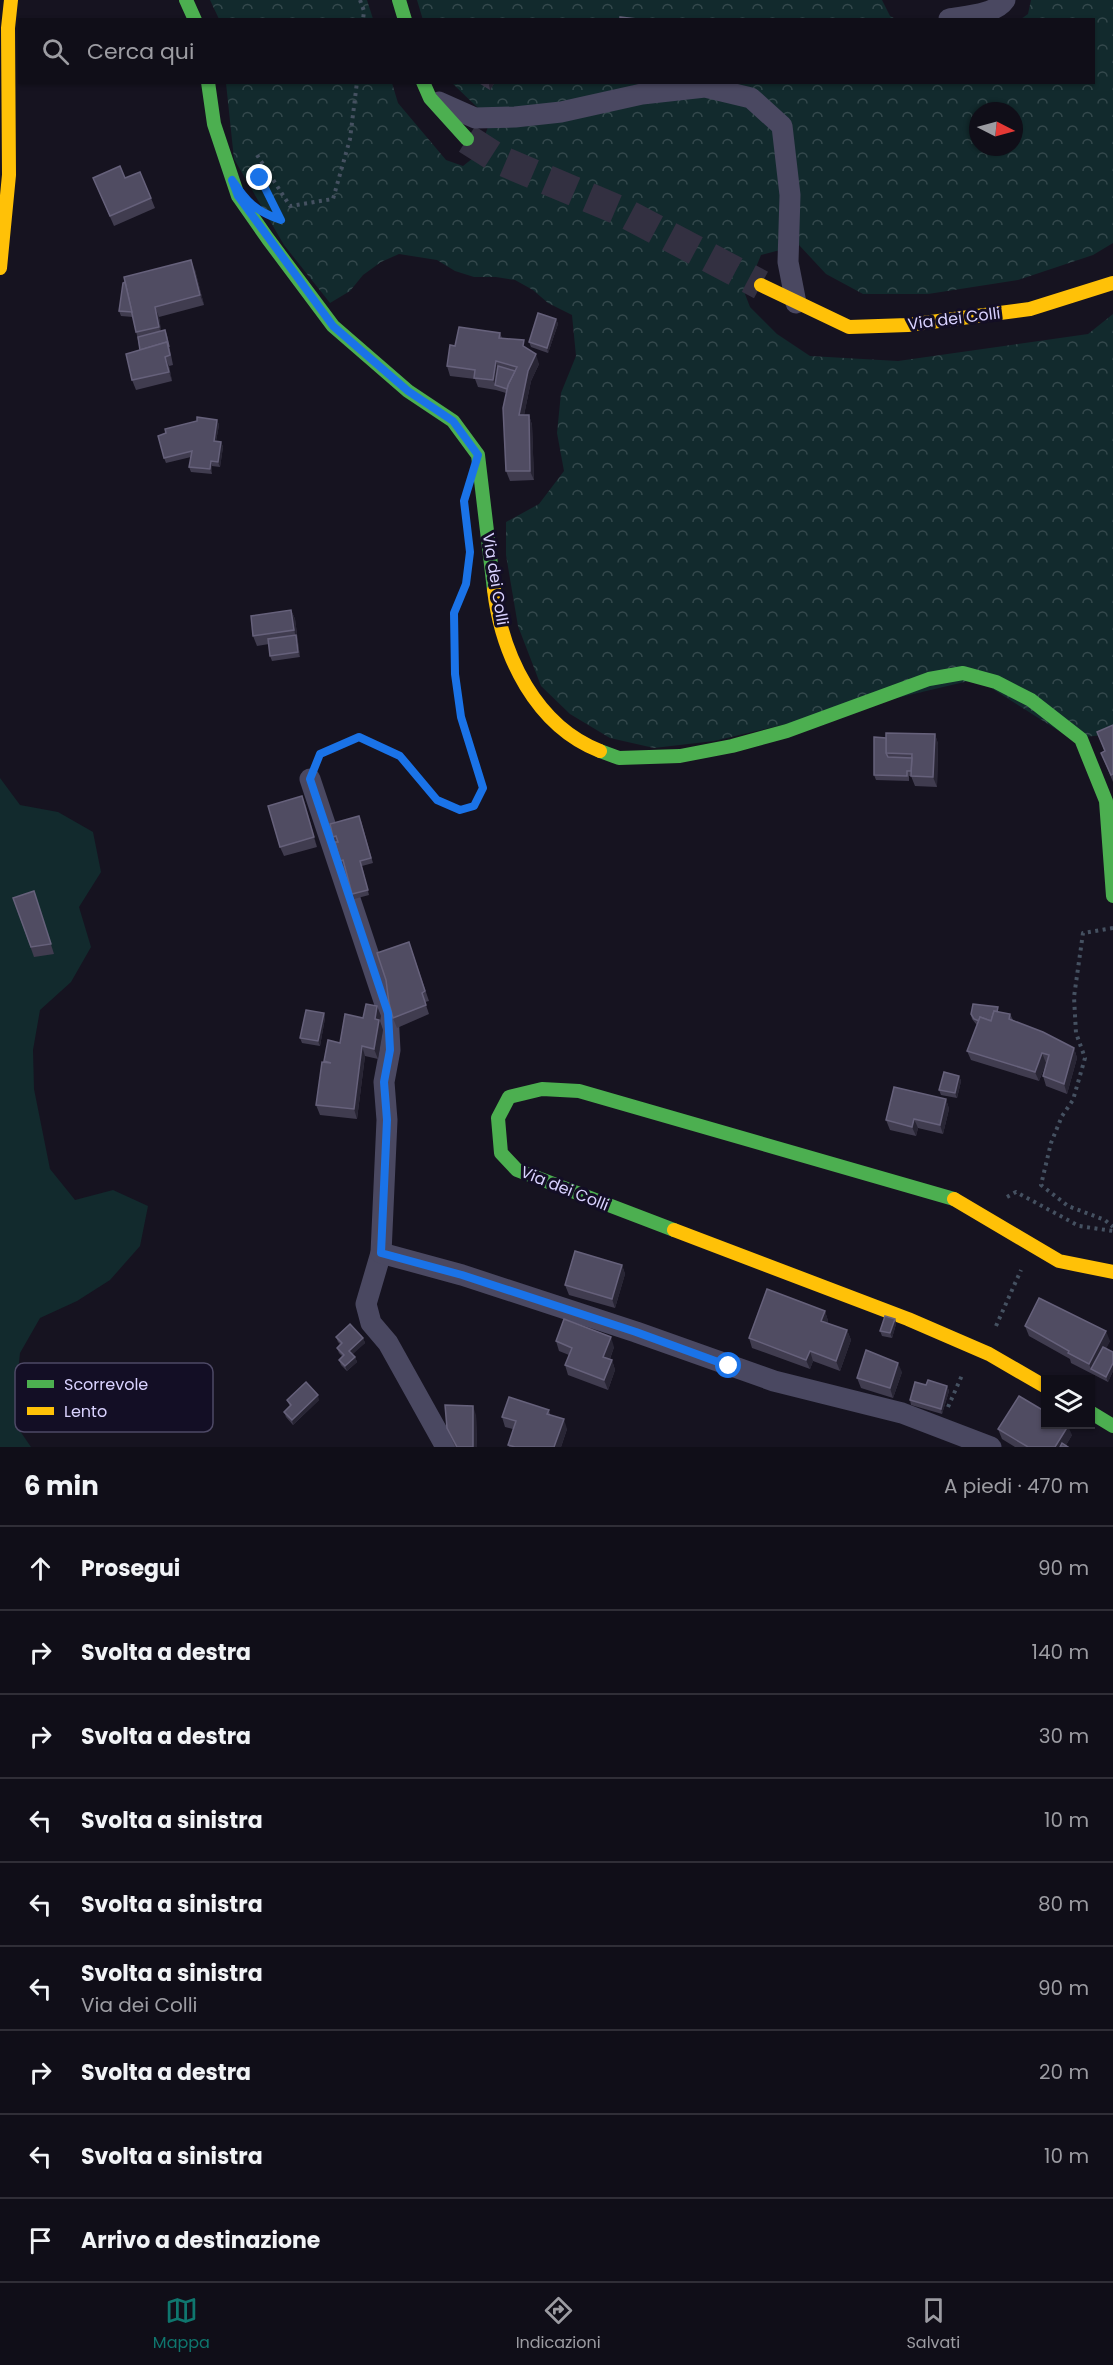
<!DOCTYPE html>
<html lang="it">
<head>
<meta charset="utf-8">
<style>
  :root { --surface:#100e18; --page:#191721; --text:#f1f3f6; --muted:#9c9ca2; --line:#302e37; --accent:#0f766e }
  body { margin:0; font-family:Poppins,sans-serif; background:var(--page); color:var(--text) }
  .controls { position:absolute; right:18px; bottom:18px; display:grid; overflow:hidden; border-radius:0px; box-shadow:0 2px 4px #0004 }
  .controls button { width:54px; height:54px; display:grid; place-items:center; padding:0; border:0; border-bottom:2px solid var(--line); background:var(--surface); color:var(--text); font:30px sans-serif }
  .compass { position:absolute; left:969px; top:102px; width:54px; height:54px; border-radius:50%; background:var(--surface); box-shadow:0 2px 4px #0004; rotate:96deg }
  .stop { position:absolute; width:18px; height:18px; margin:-14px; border:4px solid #1a73e8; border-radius:50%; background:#fff }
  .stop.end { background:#1a73e8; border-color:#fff; box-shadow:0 2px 6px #0008 }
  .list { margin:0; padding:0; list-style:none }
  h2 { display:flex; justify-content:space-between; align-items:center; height:78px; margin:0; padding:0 24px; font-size:26px }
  h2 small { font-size:20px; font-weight:400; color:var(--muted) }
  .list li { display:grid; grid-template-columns:39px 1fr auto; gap:18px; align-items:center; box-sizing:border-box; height:84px; padding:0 24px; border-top:2px solid var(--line) }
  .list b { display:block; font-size:22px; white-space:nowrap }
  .list p { margin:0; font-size:20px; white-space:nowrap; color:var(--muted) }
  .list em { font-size:20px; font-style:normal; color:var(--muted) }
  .icon { flex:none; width:33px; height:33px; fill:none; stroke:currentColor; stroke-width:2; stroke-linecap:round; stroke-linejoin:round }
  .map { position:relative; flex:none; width:1113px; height:1447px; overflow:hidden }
  .search { position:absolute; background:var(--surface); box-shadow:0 2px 4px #0004; left:18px; right:18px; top:18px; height:66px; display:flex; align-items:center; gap:15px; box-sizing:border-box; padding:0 21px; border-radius:0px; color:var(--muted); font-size:22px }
  .sheet { height:834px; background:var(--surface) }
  nav { display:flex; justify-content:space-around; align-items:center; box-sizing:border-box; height:84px; border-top:2px solid var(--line); background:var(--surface); font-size:16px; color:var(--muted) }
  nav a { display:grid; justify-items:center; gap:3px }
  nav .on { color:var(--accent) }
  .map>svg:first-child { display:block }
  .green { fill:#122a2d }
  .forest { fill:url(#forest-crowns); fill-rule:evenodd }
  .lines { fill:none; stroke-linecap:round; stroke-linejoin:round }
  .secondary-tunnel { stroke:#333041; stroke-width:30; stroke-dasharray:30 15; stroke-linecap:butt }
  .path { stroke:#455161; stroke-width:4; stroke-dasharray:3 4.5; stroke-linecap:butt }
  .street { stroke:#4a4861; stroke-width:21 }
  .fast { stroke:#4caf50; stroke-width:14 }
  .slow { stroke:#ffc107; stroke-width:14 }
  .wall { fill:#403c4f }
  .shaded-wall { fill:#282534 }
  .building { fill:#504c62; stroke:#66617b; stroke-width:1.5 }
  .route { stroke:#1a73e8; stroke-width:8 }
  .labels { text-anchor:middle; stroke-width:6; stroke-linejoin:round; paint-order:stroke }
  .street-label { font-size:16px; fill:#d9d2ff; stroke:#130e25 }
  .key { fill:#130e25; stroke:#4e4966; stroke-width:1.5 }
  .key-label { font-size:16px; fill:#d9d2ff }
</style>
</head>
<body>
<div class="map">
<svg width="1113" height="1447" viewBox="0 0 1113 1447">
  <defs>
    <pattern id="forest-crowns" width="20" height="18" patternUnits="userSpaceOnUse" patternTransform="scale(1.5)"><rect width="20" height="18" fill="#122a2d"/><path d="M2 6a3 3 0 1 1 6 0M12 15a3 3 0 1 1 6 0" fill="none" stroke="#34484c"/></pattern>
  </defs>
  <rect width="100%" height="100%" fill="#161320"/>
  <polygon class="green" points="0,778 20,805 58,812 93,832 101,872 79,907 91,947 71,982 40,1010 33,1050 34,1089 50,1169 75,1200 113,1190 148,1206 140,1246 110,1280 77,1301 40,1318 20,1353 16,1392 20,1431 31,1447 0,1447"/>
  <g class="forest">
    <polygon points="210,0 367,0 373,19 219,19"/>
    <polygon points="417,0 882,0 890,16 896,19 423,20"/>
    <path d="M1031 0H1113V243L1093 255 1018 280 928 294H863L826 274 799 245 761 255 745 294 750 307 777 334 810 356 898 361 1088 334 1113 314V729L1106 735 1070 738 977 679 714 741 654 748 610 738 570 714 541 686 518 626 506 555V522L539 504 564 471 557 433 561 393 576 356 572 315 548 303 533 290 515 280 496 277H474L455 271 437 260 399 254 381 262 363 275 350 291 330 303 284 245 234 159 226 83H392L398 103 446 160 463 166 478 154 488 127 479 109 452 83 1094 82V20L1021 19 1028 14ZM978 111H1014V147H978Z"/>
  </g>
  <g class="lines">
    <polyline class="secondary-tunnel" points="467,139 500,160 623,212 761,285"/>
    <g class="path">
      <polyline points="360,0 364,11 363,20"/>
      <polyline points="257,155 290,206 333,199 350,139 357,82"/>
      <polyline points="318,759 320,754 359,737 400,756 437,800 460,810 474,806 483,788 461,717 455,674 454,613 465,588"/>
      <polyline points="1113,928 1083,933 1074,997 1076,1033 1085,1058 1073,1100 1062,1116 1051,1143 1041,1185 1068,1206 1105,1220 1113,1227"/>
      <polyline points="1007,1197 1016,1192 1079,1226 1113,1231"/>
      <polyline points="996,1326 1021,1270"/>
      <polyline points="948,1407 963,1373"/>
    </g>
    <g class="street">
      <path d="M949 19C965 16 995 15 1005 0"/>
      <polyline points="439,102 475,118 515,117 561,112 642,94 705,87 751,98 782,126 790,195 788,262 796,303"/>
      <polyline points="310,779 388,1013 390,1050 384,1082 387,1120 381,1253 366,1304 371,1323 388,1343 446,1447"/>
      <polyline points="381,1253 462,1275 636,1332 774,1381 902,1413 991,1447"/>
    </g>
    <g class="fast">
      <polyline points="186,0 195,20"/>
      <polyline points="399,0 405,20"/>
      <polyline points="208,82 214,124 238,196 268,239 333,326 408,391 453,421 478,455 494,590"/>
      <polyline points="423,82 430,98 467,139"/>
      <polyline points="600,751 619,758 680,756 732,746 787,731 929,679 963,673 996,682 1031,700 1081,739 1106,801 1113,896"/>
      <polyline points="674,1230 517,1170 501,1153 498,1118 509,1097 542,1089 579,1091 954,1199"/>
      <polyline points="1090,1412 1113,1426"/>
    </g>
    <g class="slow">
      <polyline points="0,268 9,175 8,28 11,0"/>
      <polyline points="761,285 849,327 908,325 1030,309 1113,283"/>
      <path d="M494 590C502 656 536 726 600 751"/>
      <polyline points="954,1199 1059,1261 1113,1272"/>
      <polyline points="674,1230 908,1319 989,1354 1046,1387"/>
    </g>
  </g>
  <g class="wall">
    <polygon points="477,82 495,82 490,90"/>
    <polygon points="93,178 151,198 155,208 114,226"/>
    <polygon points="195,270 204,305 159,317 161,331 165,330 167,335 173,365 169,366 172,381 136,390 132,380 140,350 133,317 121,316 119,311"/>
    <polygon points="556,319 558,324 548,353 531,347 529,342"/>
    <polygon points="500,333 502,338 527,349 539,364 531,381 524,415 529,415 532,425 534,480 510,481 506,471 506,393 496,390 478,387 475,379 450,376 447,366"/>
    <polygon points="217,420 219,425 216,441 221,442 223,447 220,467 212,466 212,474 191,472 189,467 191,457 166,463 164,458"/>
    <polygon points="291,610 295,619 300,657 272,661 270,656 269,644 257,646 253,636"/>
    <polygon points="1113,725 1113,782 1101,753 1105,752 1097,732"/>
    <polygon points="935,734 938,744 937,787 915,786 911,776 909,776 909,781 876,780 874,775 886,738"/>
    <polygon points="302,796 317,847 284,856 280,847"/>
    <polygon points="361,821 373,863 362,866 369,895 354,899 344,866 342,866 340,861 338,841 335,842 333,837"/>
    <polygon points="34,891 54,954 34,957 13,898"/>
    <polygon points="409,942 429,1001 425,1002 429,1014 397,1028 393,1018"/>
    <polygon points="377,1006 381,1016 380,1021 383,1030 378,1059 365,1056 357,1119 320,1115 316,1105 325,1062 324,1061 363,1018"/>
    <polygon points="1000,1012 1010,1014 1013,1020 1074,1048 1077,1058 1067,1094 1046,1086 1043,1076 1046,1063 1039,1081 971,1060 967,1051 977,1025 976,1024 972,1019 971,1014"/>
    <polygon points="324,1013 325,1018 320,1046 302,1043 300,1038"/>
    <polygon points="959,1076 961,1081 957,1098 941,1095 939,1090"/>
    <polygon points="946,1099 949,1109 943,1134 918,1128 916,1136 890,1130 886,1120"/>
    <polygon points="622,1265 625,1274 615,1308 569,1295 565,1285"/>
    <polygon points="825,1311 828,1321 827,1323 847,1330 851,1340 840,1371 813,1361 810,1369 752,1348 749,1338"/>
    <polygon points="895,1319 896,1324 892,1338 882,1336 880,1331"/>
    <polygon points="1025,1326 1110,1341 1106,1348 1113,1352 1113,1371 1108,1382 1071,1363 1070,1359 1029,1336"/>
    <polygon points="336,1337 363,1338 365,1343 352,1354 355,1357 357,1362 347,1371 341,1365 339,1360 342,1356 339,1353 337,1348 340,1344 338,1342"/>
    <polygon points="556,1341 614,1347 610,1359 612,1360 615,1370 608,1390 568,1375 565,1365 569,1355 559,1351"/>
    <polygon points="902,1372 893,1398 861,1388 857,1378"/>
    <polygon points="926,1385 947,1386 949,1391 942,1414 911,1405 910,1400"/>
    <polygon points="287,1400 319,1400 293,1425 286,1417 284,1412 290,1406"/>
    <polygon points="549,1410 550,1415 567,1429 561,1447 509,1447 508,1445 513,1429 505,1427 502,1417"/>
    <polygon points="476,1415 477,1447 455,1447 447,1428"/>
    <polygon points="998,1429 1072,1435 1066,1445 1068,1447 1015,1447 1002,1439"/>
  </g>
  <g class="shaded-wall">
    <polygon points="490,82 495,82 490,90 489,85"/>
    <polygon points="191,260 195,270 204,305 200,295"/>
    <polygon points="155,307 159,317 162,336 159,327"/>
    <polygon points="556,319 558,324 548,353 547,348"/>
    <polygon points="536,354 539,364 531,381 522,425 519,415 528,371"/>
    <polygon points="165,357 169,366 172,381 169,372"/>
    <polygon points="496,361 499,371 495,385 493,380"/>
    <polygon points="529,415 532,425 534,480 530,471"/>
    <polygon points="217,420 219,425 215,446 214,441"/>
    <polygon points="221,442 223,447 220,467 218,462"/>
    <polygon points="211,461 212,466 212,474 210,469"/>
    <polygon points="291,610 295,619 300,657 298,652"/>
    <polygon points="935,734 938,744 937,787 933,777"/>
    <polygon points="302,796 306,806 317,847 314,837"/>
    <polygon points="377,1006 381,1016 380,1021 383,1030 378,1059 374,1049 375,1019"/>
    <polygon points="324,1013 325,1018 320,1046 318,1041"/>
    <polygon points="362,1046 365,1056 357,1119 354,1109"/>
    <polygon points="1074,1048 1077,1058 1067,1094 1064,1084"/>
    <polygon points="1042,1053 1046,1063 1039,1081 1035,1072"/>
    <polygon points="959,1076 961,1081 957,1098 955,1093"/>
    <polygon points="946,1099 949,1109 943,1134 940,1125"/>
    <polygon points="914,1119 918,1128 916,1136 912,1127"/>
    <polygon points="622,1265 625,1274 615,1308 612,1299"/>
    <polygon points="825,1311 828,1321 825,1330 821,1321"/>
    <polygon points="895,1319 896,1324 892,1338 890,1333"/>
    <polygon points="847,1330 851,1340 840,1371 836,1361"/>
    <polygon points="1106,1331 1110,1341 1095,1371 1091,1369 1089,1364"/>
    <polygon points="611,1337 614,1347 607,1367 603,1357"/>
    <polygon points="363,1338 365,1343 351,1356 349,1351"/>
    <polygon points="810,1351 813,1361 810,1369 806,1360"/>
    <polygon points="355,1357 357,1362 347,1371 345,1366"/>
    <polygon points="612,1360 615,1370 608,1390 604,1380"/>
    <polygon points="898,1363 902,1372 893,1398 890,1388"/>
    <polygon points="1113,1363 1113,1371 1108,1382 1106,1377"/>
    <polygon points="947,1386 949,1391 942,1414 941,1409"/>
    <polygon points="318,1395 319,1400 293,1425 292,1420"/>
    <polygon points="473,1406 476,1415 477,1447 473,1447"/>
    <polygon points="564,1419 567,1429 561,1447 554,1447"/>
    <polygon points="1068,1426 1072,1435 1065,1447 1055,1447"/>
  </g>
  <g class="building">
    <polygon points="620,17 646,20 620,20"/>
    <polygon points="120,166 125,178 140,172 151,198 110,216 93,178"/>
    <polygon points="191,260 200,295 155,307 159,327 136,332 124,277"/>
    <polygon points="125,282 132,312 119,311 123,283"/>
    <polygon points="538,313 556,319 547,348 529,342"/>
    <polygon points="459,327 500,333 499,338 524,340 523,346 536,354 528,371 519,415 529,415 530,471 506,471 503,408 508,385 517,367 496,361 493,380 474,378 475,370 447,366 450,345 455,346"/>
    <polygon points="165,330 169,347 167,342 140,350 138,337"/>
    <polygon points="167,342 170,355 165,357 169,372 132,380 126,354"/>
    <polygon points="498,366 515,371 508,385 507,389 495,385"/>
    <polygon points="197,417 217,420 214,441 221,442 218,462 211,461 210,469 189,467 192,451 164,458 158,436 166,433 165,429 197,421"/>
    <polygon points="291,610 294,630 253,636 251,616"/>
    <polygon points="296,635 298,652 270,656 268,639"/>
    <polygon points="1113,725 1113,774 1111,775 1101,753 1105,751 1097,732"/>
    <polygon points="886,733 935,734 933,777 911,776 912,754 886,753"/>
    <polygon points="874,737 886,738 886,753 888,757 912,758 911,771 907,771 907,776 874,775"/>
    <polygon points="302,796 314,837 280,847 268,806"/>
    <polygon points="359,816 371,858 360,861 368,890 352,894 343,860 340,861 335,842 338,842 336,836 333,837 330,824"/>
    <polygon points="34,891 51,944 31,947 13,898"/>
    <polygon points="409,942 425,991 422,993 426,1005 393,1018 389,1003 386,980 377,953"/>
    <polygon points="366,1004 377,1006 375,1019 379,1020 374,1049 362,1046 354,1109 316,1105 322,1062 331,1063 324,1061 328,1040 340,1043 345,1014 363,1018"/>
    <polygon points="973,1004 998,1007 997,1012 994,1011 991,1021 980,1017 979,1021 974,1019 971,1014"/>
    <polygon points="306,1010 324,1013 318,1041 300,1038"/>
    <polygon points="994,1011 1010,1014 1009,1019 1043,1032 1074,1048 1064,1084 1043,1076 1049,1055 1042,1053 1035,1072 967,1051 980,1017 991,1021"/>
    <polygon points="944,1072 959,1076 955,1093 939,1090"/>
    <polygon points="894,1087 946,1099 940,1125 914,1119 912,1127 886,1120"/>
    <polygon points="575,1251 622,1265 612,1299 565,1285"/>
    <polygon points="767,1289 825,1311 821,1321 847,1330 836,1361 810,1351 806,1360 749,1338"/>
    <polygon points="1039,1298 1106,1331 1089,1364 1068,1353 1069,1351 1025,1326"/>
    <polygon points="885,1316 895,1319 890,1333 880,1331"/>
    <polygon points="564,1319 611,1337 603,1357 612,1360 604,1380 565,1365 572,1348 556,1341"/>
    <polygon points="350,1324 363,1338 349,1351 355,1357 345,1366 339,1360 344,1355 337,1348 342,1343 336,1337"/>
    <polygon points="1103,1347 1113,1352 1113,1363 1106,1377 1091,1369"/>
    <polygon points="866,1350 898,1363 890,1388 857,1378"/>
    <polygon points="928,1380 947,1386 941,1409 910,1400 915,1382 926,1385"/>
    <polygon points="306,1382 318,1395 292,1420 284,1412 291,1405 287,1400"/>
    <polygon points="1019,1396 1046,1412 1046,1425 1066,1425 1068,1426 1055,1447 1028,1447 998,1429"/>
    <polygon points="509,1397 549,1410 547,1414 564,1419 554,1447 515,1447 508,1445 516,1421 502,1417"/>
    <polygon points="445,1405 473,1406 473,1447 457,1447 447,1428"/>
    <polygon points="1062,1443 1068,1447 1060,1447"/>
  </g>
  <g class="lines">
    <path class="route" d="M260 178 281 220C255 211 247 202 232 180L238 196 333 326 408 391 453 421 478 455 464 501 470 552 466 584 454 613 455 674 461 717 483 788 474 806 460 810 437 800 400 756 359 737 320 754 310 779 388 1013 390 1050 384 1082 387 1120 381 1253 462 1275 636 1332 729 1366"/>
  </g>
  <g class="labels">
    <g class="street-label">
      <text transform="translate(954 318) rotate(-7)" y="6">Via dei Colli</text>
      <text transform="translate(496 579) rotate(81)" y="6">Via dei Colli</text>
      <text transform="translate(565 1188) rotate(22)" y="6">Via dei Colli</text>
    </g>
  </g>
  <rect x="15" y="1363" width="198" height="69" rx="9" class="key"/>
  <rect x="27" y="1380" width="27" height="8" fill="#4caf50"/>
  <rect x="27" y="1407" width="27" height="8" fill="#ffc107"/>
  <g class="key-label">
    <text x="64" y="1390">Scorrevole</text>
    <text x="64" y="1417">Lento</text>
  </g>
</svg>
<div class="controls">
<button><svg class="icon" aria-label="layers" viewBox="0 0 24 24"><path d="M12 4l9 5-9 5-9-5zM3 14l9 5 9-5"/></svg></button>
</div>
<svg class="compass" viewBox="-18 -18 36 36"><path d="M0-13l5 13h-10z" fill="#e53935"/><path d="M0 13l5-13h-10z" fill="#9c9ca2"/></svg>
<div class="stop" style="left:729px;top:1366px"></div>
<div class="stop end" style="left:260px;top:178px"></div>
<div class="search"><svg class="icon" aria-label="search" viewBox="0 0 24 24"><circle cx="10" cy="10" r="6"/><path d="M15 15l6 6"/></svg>Cerca qui</div>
</div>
<section class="sheet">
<h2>6 min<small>A piedi · 470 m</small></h2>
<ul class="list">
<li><svg class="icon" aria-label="ahead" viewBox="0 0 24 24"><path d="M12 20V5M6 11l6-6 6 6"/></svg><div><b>Prosegui</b></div><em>90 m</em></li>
<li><svg class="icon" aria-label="right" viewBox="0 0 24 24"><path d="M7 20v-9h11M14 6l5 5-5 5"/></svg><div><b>Svolta a destra</b></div><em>140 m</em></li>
<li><svg class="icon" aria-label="right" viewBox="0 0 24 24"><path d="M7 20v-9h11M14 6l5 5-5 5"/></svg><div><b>Svolta a destra</b></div><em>30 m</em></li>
<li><svg class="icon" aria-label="left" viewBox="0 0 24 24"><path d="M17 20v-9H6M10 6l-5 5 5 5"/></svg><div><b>Svolta a sinistra</b></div><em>10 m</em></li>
<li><svg class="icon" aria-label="left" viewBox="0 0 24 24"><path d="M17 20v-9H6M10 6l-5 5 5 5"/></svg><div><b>Svolta a sinistra</b></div><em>80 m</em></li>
<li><svg class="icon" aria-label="left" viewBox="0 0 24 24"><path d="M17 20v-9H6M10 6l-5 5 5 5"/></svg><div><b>Svolta a sinistra</b><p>Via dei Colli</p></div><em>90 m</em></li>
<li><svg class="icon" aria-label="right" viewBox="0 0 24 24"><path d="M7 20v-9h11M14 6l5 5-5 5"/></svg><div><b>Svolta a destra</b></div><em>20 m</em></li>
<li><svg class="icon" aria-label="left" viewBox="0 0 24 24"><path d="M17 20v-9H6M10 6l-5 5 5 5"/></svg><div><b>Svolta a sinistra</b></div><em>10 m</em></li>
<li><svg class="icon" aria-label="arrive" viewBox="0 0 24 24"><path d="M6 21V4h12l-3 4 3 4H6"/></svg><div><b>Arrivo a destinazione</b></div></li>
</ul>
</section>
<nav>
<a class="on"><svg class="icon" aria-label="map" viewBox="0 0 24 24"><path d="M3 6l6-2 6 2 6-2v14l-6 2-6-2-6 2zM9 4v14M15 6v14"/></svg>Mappa</a>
<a><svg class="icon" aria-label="directions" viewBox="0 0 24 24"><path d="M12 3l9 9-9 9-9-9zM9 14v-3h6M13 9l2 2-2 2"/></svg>Indicazioni</a>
<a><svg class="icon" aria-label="saved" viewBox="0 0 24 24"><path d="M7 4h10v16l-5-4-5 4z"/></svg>Salvati</a>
</nav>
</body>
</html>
